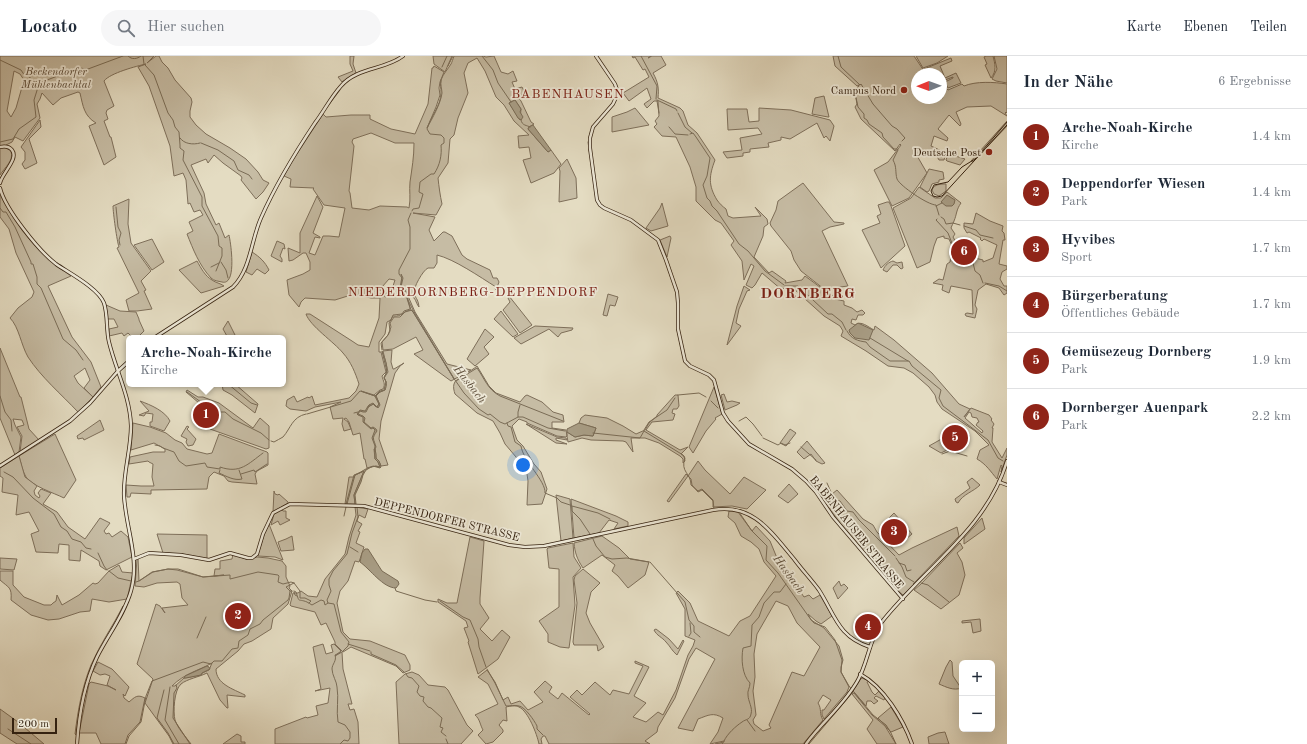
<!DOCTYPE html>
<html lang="de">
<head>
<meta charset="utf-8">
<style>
  :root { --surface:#fff; --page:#f6f6f7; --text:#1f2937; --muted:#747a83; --line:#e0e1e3; --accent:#8f2418 }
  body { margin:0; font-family:"Old Standard TT",serif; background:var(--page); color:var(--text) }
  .controls { position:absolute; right:12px; bottom:12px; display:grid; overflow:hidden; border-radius:6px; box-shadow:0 4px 16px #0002 }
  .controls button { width:36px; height:36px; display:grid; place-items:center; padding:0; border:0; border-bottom:1px solid var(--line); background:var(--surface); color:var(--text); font:20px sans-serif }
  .compass { position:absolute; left:911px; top:12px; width:36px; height:36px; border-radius:50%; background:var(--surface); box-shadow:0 4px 16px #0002; rotate:269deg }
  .scale { position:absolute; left:12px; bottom:10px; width:45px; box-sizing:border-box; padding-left:4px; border:2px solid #352210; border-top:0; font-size:11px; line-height:14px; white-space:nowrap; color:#352210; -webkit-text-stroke:3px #ede8d7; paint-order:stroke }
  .you { position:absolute; left:523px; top:409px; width:14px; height:14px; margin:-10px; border:3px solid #fff; border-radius:50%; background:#1a73e8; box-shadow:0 0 0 6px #1a73e833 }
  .badge { display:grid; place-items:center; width:26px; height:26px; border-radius:50%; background:var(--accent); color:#fff; font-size:13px; font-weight:700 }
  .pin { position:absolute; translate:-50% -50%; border:2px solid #fff; box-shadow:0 1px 4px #0006 }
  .popup { position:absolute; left:126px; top:279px; width:160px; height:52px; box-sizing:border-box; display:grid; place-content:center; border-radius:6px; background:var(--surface); filter:drop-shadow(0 1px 3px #0005); font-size:13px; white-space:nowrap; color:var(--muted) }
  .popup b { font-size:15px; color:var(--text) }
  .popup::after { content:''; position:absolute; left:50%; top:100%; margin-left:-8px; border:8px solid transparent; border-top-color:var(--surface) }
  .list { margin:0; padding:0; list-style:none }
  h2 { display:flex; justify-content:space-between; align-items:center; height:52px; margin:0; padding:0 16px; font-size:17px }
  h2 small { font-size:13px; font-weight:400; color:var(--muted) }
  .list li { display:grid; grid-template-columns:26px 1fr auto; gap:12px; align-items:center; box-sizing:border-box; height:56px; padding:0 16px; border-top:1px solid var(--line) }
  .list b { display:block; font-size:15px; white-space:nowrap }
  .list p { margin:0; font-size:13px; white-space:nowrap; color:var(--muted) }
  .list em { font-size:13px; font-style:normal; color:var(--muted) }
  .icon { flex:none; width:22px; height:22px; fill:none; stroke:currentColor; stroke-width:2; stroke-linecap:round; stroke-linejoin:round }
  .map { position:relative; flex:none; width:1007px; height:688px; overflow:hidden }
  header { display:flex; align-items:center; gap:24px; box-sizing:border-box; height:56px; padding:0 20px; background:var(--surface); border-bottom:1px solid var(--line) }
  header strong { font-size:19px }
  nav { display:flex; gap:22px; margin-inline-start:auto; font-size:14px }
  .search { width:280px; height:36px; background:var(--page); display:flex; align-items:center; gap:10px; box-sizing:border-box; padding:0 14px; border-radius:22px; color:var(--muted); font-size:15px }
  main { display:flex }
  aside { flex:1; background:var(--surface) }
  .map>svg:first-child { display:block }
  .green { fill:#c6bca4; stroke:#7e6f5a; fill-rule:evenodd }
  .water { fill:#a89d85; stroke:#7a6c56 }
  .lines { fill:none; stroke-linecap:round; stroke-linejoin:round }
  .stream { stroke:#7a6c56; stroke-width:1 }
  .secondary-casing { stroke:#352210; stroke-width:4 }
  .secondary { stroke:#ede8d7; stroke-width:2.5 }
  .tram { stroke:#352210; stroke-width:1 }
  .poi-dot { fill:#8f2418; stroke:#ede8d7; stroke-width:1.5 }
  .labels { text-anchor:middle; stroke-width:3.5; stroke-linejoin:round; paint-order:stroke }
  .park-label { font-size:11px; font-style:italic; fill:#594835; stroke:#ede8d7 }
  .poi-label { font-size:11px; fill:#352210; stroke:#ede8d7; text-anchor:end }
  .street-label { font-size:11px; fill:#352210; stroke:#ede8d7 }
  .water-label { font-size:12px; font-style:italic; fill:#5d4d39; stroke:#ede8d7 }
  .quarter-label { font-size:13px; letter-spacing:1px; fill:#7a1f14; stroke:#ede8d7 }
  .district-label { font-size:15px; font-weight:bold; letter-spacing:1px; fill:#7a1f14; stroke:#ede8d7 }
</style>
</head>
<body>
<header>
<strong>Locato</strong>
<div class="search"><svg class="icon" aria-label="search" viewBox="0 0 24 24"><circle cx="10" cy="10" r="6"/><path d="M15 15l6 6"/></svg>Hier suchen</div>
<nav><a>Karte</a><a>Ebenen</a><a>Teilen</a></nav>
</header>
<main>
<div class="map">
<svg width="1007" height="688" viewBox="0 0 1007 688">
  <rect width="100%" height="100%" fill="#e4dcc2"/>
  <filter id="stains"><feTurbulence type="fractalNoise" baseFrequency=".005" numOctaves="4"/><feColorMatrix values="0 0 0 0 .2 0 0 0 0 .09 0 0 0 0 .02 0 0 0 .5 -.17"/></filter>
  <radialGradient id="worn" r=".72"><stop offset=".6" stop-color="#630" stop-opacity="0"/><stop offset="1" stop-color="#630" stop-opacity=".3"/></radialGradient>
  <g class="green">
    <path d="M0 0H154L147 7 156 0H159L162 6 168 12 175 24 191 42 192 46 190 55V61L196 69 206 78 230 92 246 103 258 116 263 124 269 127 263 136 256 143 241 124 242 122 241 120 223 107 214 99 208 107 206 103 191 109 204 137 206 148 216 169 219 167 225 182 229 179C231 188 237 230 222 226 218 225 214 225 211 222 199 209 193 193 187 178L193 175 189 166 203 159 200 154 194 156 190 147 188 148 186 124 183 117 174 120 170 90 149 30 138 11 146 8C137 10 110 17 104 25L114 50 107 54 106 57 108 63 104 65 110 81H111L116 101 104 109 89 70 96 67C84 60 83 50 80 37L78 36 61 42 53 49 42 37 40 43 37 48 40 62 23 85 15 81 12 86 6 89V92L11 95C14 105 5 111 0 119ZM14 15 20 18 24 24 16 52 11 61 7 55Z"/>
    <polygon points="350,0 354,0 353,8 356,17 342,26 338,21 353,15 350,8"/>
    <polygon points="433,0 452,0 445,16 434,8"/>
    <path d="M454 0H483L486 1 494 0 501 16 508 18 513 15 517 25 512 26 515 33 522 31 525 37 518 41 521 45 531 66 534 68 529 71 528 73 548 96 551 94 561 108 554 117 531 127 523 104 531 102 529 91 519 92 518 80 529 79 514 65 504 49 496 41 485 15 477 2 468 7 464 17 468 37 458 62 454 79 450 83 448 107 438 122C439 131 440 139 442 148L436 159 413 157 435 161 429 174 434 185 443 176H445L452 180 462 199 467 203 490 214 493 222H497L499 226 496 234 495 233 496 231C480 221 454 203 437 199V207L434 212C432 212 430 212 428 212 423 214 413 232 414 237 415 242 418 242 419 251 415 246 417 243 410 239L408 240 415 256 447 308 471 314 451 325 414 298 423 294 416 281 393 293 383 294 382 286 388 279 391 271 390 267 394 261H400L405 256 412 254 454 323 413 254 408 244 406 235 401 231 403 222 401 218 402 221 400 231 401 234 405 236 410 252V253L404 255 402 258 393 259 391 264 387 266 385 278 379 286V296H381L386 316 382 320C383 325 386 328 383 333L380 334 374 339 361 335 375 340 379 348 377 351 374 348 369 349 367 352 373 348 376 351H378L379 347 376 340 380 336 385 334 386 326 384 322 388 316 383 295 392 294 391 306 393 313H394L404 307 400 310 395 317 381 365 379 383 388 409 381 410 380 407 376 402 375 393H374L375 403 378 406 380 411 376 410 367 412 365 403H364L360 377 353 379 349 366 346 362 344 363 348 366 351 373 344 375 342 368 343 362 333 363 330 351 341 346 315 351 306 355 290 353 286 350 287 344 294 340 297 346 308 341 309 342 312 340 315 349 349 342 356 335 359 328C355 316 351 306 343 297 334 286 310 270 306 258H310L352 285 358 289 369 291 379 262 380 242H371L354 238 335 244 305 242 301 246 299 251 289 239 287 224 303 218 310 214V206L306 197H303L293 204 289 205 288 192 300 197V177L317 140 323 151 313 177 320 181V182L315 181 309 197 315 199 323 180H329L339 181 345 152 324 149 313 133 314 132 290 131 291 123 284 120 291 107 323 58 326 61 351 59H370V63L391 73 415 78 428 48 432 12H433L434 10 444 16 440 26 439 32 440 39 436 51 427 72C432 63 441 47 442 37 442 33 440 29 441 24 443 18 448 13 451 8 452 6 453 3 454 0ZM515 44 521 53 520 64 509 47ZM371 77 395 87H414C414 101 412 112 410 126 409 135 411 142 409 152L407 151 380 150 369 154 352 152 350 137 349 135 354 90 352 86 353 83ZM389 223 395 224 393 230 388 237H386V241H385V240L382 239 384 237 379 238 378 236 379 234H383L382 231Z"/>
    <path d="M632 0H651L648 2 652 0H661L666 9 653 17C658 26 659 32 658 42L680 52 683 55 688 69 697 77 715 104C709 120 708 129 717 144 720 148 722 150 726 153L728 160 733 162 761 160 755 151 767 163 768 168 764 171 763 180 754 201 769 217 772 215 786 225 785 227 802 224 805 220 824 234 829 235 835 243 844 245V249L852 252 857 256 862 254 865 257 863 259H858L856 264 852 263 851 267 855 269C861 264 868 271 874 274L875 270 894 284 932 317 959 348 970 353 964 361 971 352 989 359 992 363 991 364 994 368 992 372H993L992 386 1002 402 1007 392V399L1001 416 1002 410 1001 409 997 423C991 416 986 408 977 403L980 394 989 389 975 375 942 353 937 346 935 339 929 331 913 317 904 312 888 310 866 295 841 280 843 275 840 270 824 260 794 233 784 232 782 234 762 217 755 229 752 232 746 229 754 210 751 208 744 224 742 205 731 189 734 185 721 167 715 164 696 145V131L690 111 676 81 662 80 654 71 657 68 655 65 659 60 658 45H654L647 52 644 48 651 43 647 32 629 45 623 37 649 21 645 13 643 14 635 1 633 2ZM969 356 971 357 972 361 977 362 979 366H978L976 369 983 375 982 377 965 362Z"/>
    <path d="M833 0H914L926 18H917V42H943L941 39V26L948 34 962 28 964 30C976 25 994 26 1007 28V57L1006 56 1005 57 1007 60 991 50 967 51 956 56 961 68 960 70 949 59 938 73 948 82 947 85 934 80 931 90 946 97 944 104H939L934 95 928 97 927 99 924 94 916 98 927 117 909 142 892 150 874 114 888 106 901 89 900 88 895 95 861 63 855 51 857 48 855 37 859 29 857 30 835 10Z"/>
    <polygon points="916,0 948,0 937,7 923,12"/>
    <path d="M986 0H993C995 8 997 15 991 22L985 9 987 8 984 1Z"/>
    <polygon points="994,0 1007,0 1007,27 996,25 992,23 997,13"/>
    <polygon points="951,2 952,5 940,10 945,22 956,17 961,27 948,32 945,26 953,22 953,21 945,24 943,22 941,22 941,18 928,18 924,13"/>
    <polygon points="824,40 829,61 828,61 812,58 815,42"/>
    <polygon points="635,52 649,69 612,76 612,61 627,56"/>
    <polygon points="759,52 791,54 830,64 834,70 830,85 826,80 824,82 817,67 790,83 781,81 781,84 768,87 769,91 750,93 750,96 743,97 743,100 727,102 723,96 742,94 740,82 762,78 758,72 728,74 727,53 747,53 749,66 759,65"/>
    <polygon points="40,64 41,71 29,83 37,107 25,113 22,108 25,104 25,96 21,91"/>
    <polygon points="1007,65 1007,70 973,106 971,105"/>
    <polygon points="948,98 949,98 965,103 960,109 947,105 946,104"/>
    <polygon points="567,103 576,122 577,142 559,146 560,115 559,112"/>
    <polygon points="929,113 943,116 944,123 939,124 939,126 932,128 929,135 927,136 920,131"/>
    <polygon points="803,127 834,166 844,167 844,168 830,171 822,175 848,230 824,233 801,215 794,204 791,195 771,170 770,167 776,154 778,145"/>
    <path d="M946 128V135L939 140 934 138 932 134C934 128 941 128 946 128Z"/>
    <path d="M919 131 935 142H941L947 136 961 147C956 154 957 158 954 165 953 168 952 169 951 172L955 178 953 181 957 188 961 186C969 197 969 201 983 204V206L993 202 997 189 984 183 982 185 980 183 981 182 969 176 967 177 964 172V167L973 168 976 157 990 165 1003 170 1002 175 1004 177 1005 184H1003L999 208 1007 210V213L1002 216 1000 223 1004 230H1007V237L1004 239 999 232 986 228 978 234 975 249 977 253 975 262 966 260 965 258 967 257 973 258 972 234 951 230 949 237 942 234 943 229 933 227 939 223 943 224 947 208 950 206 952 195V190L949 183 944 182V180L937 182 934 190 930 206 917 212 893 152 911 142Z"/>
    <path d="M0 139C17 172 40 200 71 220L48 230 72 281 91 306 101 331 93 341 84 332 90 324 85 312 74 320 78 327 93 341 78 356C61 338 41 321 28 301 21 289 19 271 10 262L18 252 32 241 34 236 16 197 9 173 0 161Z"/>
    <path d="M129 143 128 168 131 187 151 215 141 225 146 234 144 235 152 253 137 255H129L126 244 139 237 117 192 119 191C117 186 113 156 113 150Z"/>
    <polygon points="887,146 889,146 891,150 905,190 881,212 862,174 880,167 877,160 881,158 878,149"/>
    <polygon points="662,147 668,170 651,175 646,172 660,152"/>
    <polygon points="670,180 671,182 667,201 660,184"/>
    <polygon points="152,183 164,206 152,214 134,189"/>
    <polygon points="277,185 284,188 285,193 283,192 280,200 282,203 282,206 271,200"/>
    <path d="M252 196C260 201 265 206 269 214L265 218 257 213 252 219 246 216Z"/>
    <path d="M197 205C201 212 205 220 212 224 216 227 220 227 224 230L201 237 179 214Z"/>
    <path d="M893 205 897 207 902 206 903 212 901 213 897 209H893L887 216 883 214C885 209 889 206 893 205Z"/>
    <polygon points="744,230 750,234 747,235 739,253 736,267 741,270 727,289 737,250"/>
    <polygon points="608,238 618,241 615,250 610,249 607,260 603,259"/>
    <polygon points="509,240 532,269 520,277 503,254 510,246 508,242"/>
    <polygon points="106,249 120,255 136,256 139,263 139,264 144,275 137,282 133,282 128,277 124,280 122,277 109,280 109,273 118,271 114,263 107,263"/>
    <polygon points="501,255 518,278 513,281 494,263"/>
    <polygon points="228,265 235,279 234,280 235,282 228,282 223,273"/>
    <polygon points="535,270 573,272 572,274 561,277 558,281 549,273 521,288 514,282"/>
    <polygon points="485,273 494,281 484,291 489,298 475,310 467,303"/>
    <polygon points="0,292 20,341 21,341 29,373 39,384 20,396 22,380 17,371 24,369 22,364 13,363 15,369 21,381 19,396 15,399 0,362"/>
    <path d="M477 310 489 330 496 337 520 346 525 340 527 339 542 346 553 356 563 359 564 366H552V372L566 374 567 380V376L575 381 584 379 593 380 596 372 579 367 581 362 585 359 607 362 623 370 636 378 645 374 649 367 657 360V359L675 339H678L679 350 677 353H673L672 357 675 358 673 364 652 366 646 374 680 394 688 391 681 398 684 400 685 405 683 407V403L680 400 659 387 645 382H631L633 396 626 386 623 385 591 384 582 382 568 386 567 380 566 381 557 380 527 367V366L519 363 512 370 517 384 523 390 534 408 541 416 547 433 542 448 527 449 528 425 527 418 516 401 505 388 500 377 493 365 477 357 455 338C454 335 453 331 454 328 455 322 472 315 477 310Z"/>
    <polygon points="222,328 235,328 258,348 255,357 232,339 223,334"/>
    <polygon points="714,331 722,358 715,362 716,363 706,375 693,397 689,391"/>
    <polygon points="187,334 198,341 203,341 219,347 253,372 260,362 269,370 269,392 266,393 210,373 217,360 211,358 205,349 199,347 186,336"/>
    <polygon points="724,338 727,346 732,345 740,347 737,349 725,354 721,339"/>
    <path d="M140 345C151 349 165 355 170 365L164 375 150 370V366H152L153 358 146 357 144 360 139 359 149 355Z"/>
    <polygon points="100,364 104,374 84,384 83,382 78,383 77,380"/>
    <polygon points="133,367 150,371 166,377 175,384 182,387 187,393 207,398 212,397 219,378 267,396 268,397 268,409 257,415 255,418 257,428 232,426 228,425 224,420 214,416 209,421 207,433 151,434 151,438 131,437 130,441 127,441 126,429 141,430 154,430 152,421 153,408 149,406 148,405 129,408 130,401 153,396 165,396 165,393 154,387 131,394"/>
    <polygon points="526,368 557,381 566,382 567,384 556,382 556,384 567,388 556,387"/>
    <polygon points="187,370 189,371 187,373 196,383 193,389 188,390 186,386 187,383 181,380"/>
    <polygon points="961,372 970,380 949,393 941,397 929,390"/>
    <polygon points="790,373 796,377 786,390 780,387"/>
    <path d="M55 378 76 424 64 442C54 437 32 430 26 421 22 415 21 406 19 400Z"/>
    <polygon points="807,385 825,407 822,408 816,405 811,398 804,403 797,396"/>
    <polygon points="19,400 25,421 37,430 34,435 35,439 39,442 40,440 38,437 41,433 51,437 43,448 57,456 68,471 85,483 100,462 110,467 104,475 106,478 109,477 112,481 121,475 128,481 132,501 106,514 100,510 99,505 81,494 80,505 69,504 69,489 59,488 58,497 36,496 31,478 39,475 29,456 16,459 18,439 2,436 3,422 0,420 0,412"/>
    <polygon points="698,405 705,414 730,438 744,421 766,434 747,453 732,450 713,451 713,445 702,434 698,436 692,429 691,423 688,420 669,446 667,445 686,418 688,420"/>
    <polygon points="364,415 354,439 355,448 347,448 347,446 345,448 349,421 353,421 354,422 355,419"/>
    <path d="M972 422 980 429C973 436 963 438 958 447L956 446 955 443 970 432 967 426Z"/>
    <polygon points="789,428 798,438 788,447 778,440"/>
    <polygon points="837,434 863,463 873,469 877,476 899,499 912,492 957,471 959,480 917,524 913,528 914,529 903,539 897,534 840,467 821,441 832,438"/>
    <polygon points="274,435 275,438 278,439 279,438 288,446 288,447 273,456"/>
    <polygon points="556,439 570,443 573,482 561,485"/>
    <polygon points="571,443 616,460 628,466 628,470 614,473 618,467 609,464 599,477 574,482"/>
    <polygon points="355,451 368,453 365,462 359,459 357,465 362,468 358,475 360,476 356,487 364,491 359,506 355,505 348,525 340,535 337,547 343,576 350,583 370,585 405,599 410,609 410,614 403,617 396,610 351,591 343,596 335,588 335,586 326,567 321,569 315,556 291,550 290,549 293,537 298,537 301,535 308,540 317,541 325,523 345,498 349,481 356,459"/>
    <polygon points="281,453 283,455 286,455 286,462 290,464 280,469 278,465 271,469 274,458"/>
    <path d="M729 455 738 456 752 475 756 470 770 485 777 502 804 541 809 539 813 543 820 539 832 560 821 568 816 565 808 558 811 564 824 572 839 590 843 604 841 611V616L849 631 847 636 824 663 822 659V654H824L831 644 823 639 818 647C822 653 819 658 823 664L803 688H715L724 686V685L710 688 718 676 723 662C713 656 709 659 698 663L693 675 678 672 715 603 696 592 689 603 675 642 658 671 657 676 645 685 650 688H549L545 680H543L541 683 542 688H539C537 678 528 655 519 651 516 649 510 650 506 651L507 665 503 664 499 669 503 674V676L493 686 486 688 478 679 483 674C480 669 480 663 475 659L498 648 488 628 478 621 487 614 495 626 503 644 508 641 511 648 520 645 528 654 543 646 534 636 545 625 552 631 549 636 558 643 562 637 589 659 590 658 570 641 577 634 582 639 595 626 610 639 613 634 629 638 643 610 635 607V605L649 611 634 640 646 647 633 661 646 666 658 656 663 659 676 634 688 599 693 590 695 584 685 580V553L676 537 678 535 690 547 698 565 729 580 740 565 750 560 776 520 764 506 759 493 751 486 741 480 735 467 728 461ZM776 545 788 550 797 567 820 591 804 620 792 616 769 669 771 672 763 675 754 668 753 664 756 659 753 635 755 621 754 598 757 578Z"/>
    <polygon points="894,457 912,478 906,483 888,463"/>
    <polygon points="982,462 985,473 964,488 964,482"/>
    <polygon points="269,468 283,504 275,501 258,500 258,498 264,479"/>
    <polygon points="157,478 207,479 207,503 182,498 163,497"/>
    <polygon points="292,480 294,494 281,495 278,486 286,483"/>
    <path d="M602 480 619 492 630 503 649 506 645 519 628 532 618 520 612 515 615 509 602 499 583 512C577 503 575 497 574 487Z"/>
    <polygon points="470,481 484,485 480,542 480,548 489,562 480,573 492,585 502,574 510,581 498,603 478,618 468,586 469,585 464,572 468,571 466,565 438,546 438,543 447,547 457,547"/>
    <polygon points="573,487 574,501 581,512 573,521 575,549 569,592 560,591 548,586 548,578 539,565 559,551 559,513 549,512 547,493 548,492"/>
    <polygon points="960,487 963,492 957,497 962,506 965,519 959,539 941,553 914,534 921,528"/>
    <path d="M233 498 246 503H249L257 501 268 502 282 505 286 510V521L290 530 289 532 292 535 288 548 273 562 271 573 252 585 244 588 238 595 216 613C216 628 233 633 245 639V641L227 639 228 652H227L220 644 207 617C199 621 187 623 181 628 174 634 173 656 175 664 178 673 186 681 191 688H173L169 680 145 647 153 623 137 608 156 548 160 550 165 557 162 552 188 549 182 542 180 528 177 526 157 527 144 531 135 530 137 503 138 502 139 525 153 516 168 513 177 514 203 521 224 519 214 520 215 513H220V505L232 503ZM212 607 209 614 202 617 201 619 184 622 175 630H172C185 617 198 615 212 607Z"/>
    <polygon points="0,502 17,503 14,514 0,513"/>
    <path d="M119 509 122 516 133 517 127 543 109 546 92 543 90 555 80 556 59 563 48 564 31 559 11 544C12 531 9 532 0 524V515H13V529L24 541 44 549H51L53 547 56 545 57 539 62 549 79 539 93 527 95 528 98 527 109 515Z"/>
    <polygon points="583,513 600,527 591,536 586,557 590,567 604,591 598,595 597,589 574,589 573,586 577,547 574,524 575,520"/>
    <polygon points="839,525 841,530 844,528 848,532 838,543 833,532"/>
    <path d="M123 550C121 561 102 588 96 601 84 626 80 652 76 679L75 678C78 654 82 631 91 609 100 588 113 570 123 550Z"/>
    <polygon points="980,563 981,575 973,577 971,566 962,567 962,565"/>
    <path d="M656 573 669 583 678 593 683 584 684 585 677 599C672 595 670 590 666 586 662 581 657 580 654 574Z"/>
    <polygon points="323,588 326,598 333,596 331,589 334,588 341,595 335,600 342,596 343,613 352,648 348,648 350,654 354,653 358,666 359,688 275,688 275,673 306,661 307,662 318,659 316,650 328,647 330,632 315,635 321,633 313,591"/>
    <path d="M950 604 952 606 953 620 961 632C954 635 946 631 939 628L946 611Z"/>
    <path d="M98 606 112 613 129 631 125 640 123 638 124 642 129 646C135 641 137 638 145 642L140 666 128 679 125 688H101L96 677H79L89 628 91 626 108 630 116 634 107 629 110 620 105 618 100 619 93 615Z"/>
    <polygon points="412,616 419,619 428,629 445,631 448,634 467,669 473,675 461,688 399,688 396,626 405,618"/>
    <polygon points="862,622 869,625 867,626 872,636 875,639 879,635 885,642 884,644 876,640 874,642 878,645 874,648 871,645 867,645 866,650 853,635 860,624"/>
    <polygon points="854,637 872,659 885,670 896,688 877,688 867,673 873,664 852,638"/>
    <polygon points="891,651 903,671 891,676 878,662"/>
    <polygon points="0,653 18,666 44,688 17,688 0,677"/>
    <polygon points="945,676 949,688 929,688 928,681 938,677"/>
    <polygon points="237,678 241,680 241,686 245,686 245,688 223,688"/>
  </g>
  <g class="water">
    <polygon points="515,44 521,53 520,56 523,61 521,64 518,62 509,47"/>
    <polygon points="533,69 551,94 548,96 528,73 529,71"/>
    <polygon points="947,139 955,144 954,148 952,150 946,150 941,146"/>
    <polygon points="858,267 873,274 869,284 855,282 850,277 849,274"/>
    <path d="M382 295C385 304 390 312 384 322 387 326 387 329 385 334L380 336 376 340 380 349 378 352 374 348 369 350 366 356H363L360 355 358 358 363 360 365 362 364 366 371 372 373 371 376 373 377 375C371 383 374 383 376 391L375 393 376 398V402L379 405 381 411 380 412 373 410 366 414 363 419 361 426 355 439 356 448H355L354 439 364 415 355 419 347 448H346L354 419C364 416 368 408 380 411L378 406 375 403C375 399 374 394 375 390L372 382 375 374 373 372 371 373 363 366V361L358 359 357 358 360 354 365 355 369 349 373 347 377 351 379 348 375 340 380 335 384 334 386 326 384 321 387 316Z"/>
    <polygon points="579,367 596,372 593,380 584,379 575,381 567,376 567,373"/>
    <path d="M365 493H368L382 515 398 525 399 528 396 532C383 532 370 513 360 506L362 497Z"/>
    <polygon points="207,610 209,611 210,613 202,617 201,619 186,622 184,622 185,620"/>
  </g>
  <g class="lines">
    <g class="stream">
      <path d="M128 0C132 4 137 3 141 0"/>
      <polyline points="143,0 144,8"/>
      <polyline points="482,0 493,14 498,27 511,46"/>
      <polyline points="641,0 657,30 656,43"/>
      <polyline points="838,0 841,11 860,29 861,28 873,48 892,70 897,73 905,82 902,85"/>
      <polyline points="0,4 21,14 25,20"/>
      <polyline points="145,9 154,19 168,57 173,64 175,71 179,76 180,89 180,92 184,95 183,104 202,141 202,150 218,180 219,190 222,192 222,200 216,215"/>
      <polyline points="448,10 453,0"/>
      <polyline points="442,11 447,0"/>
      <polyline points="29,21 38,27"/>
      <polyline points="39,27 79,12 88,13 123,0"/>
      <polyline points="859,29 855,37 858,51 864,58 864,62 867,64 869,68 882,77 883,81 894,93 897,93"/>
      <polyline points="657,44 676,53 677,55"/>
      <polyline points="657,45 659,57"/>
      <polyline points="325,54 340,34"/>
      <polyline points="678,57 685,71 692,77"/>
      <path d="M521 64C522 70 527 69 530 71"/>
      <polyline points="669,71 675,78 688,79"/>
      <polyline points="690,78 693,77 696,81 710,102 707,120 703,129 707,142 710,145 712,150 717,155 739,188 748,195 765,215 784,229"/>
      <path d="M180 82C184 88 193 89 200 87"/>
      <polyline points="0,86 13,83 19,73 36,61 34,44 39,28"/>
      <polyline points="588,86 590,100"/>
      <polyline points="201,87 218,94 234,105 238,114 249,119 252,123"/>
      <path d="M898 94 893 104C897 111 895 116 897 123 900 130 928 149 936 149L939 159"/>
      <polyline points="936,150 942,147"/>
      <polyline points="116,151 118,171 121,177 119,184 120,189"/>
      <polyline points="0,152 3,156 6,156 15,171 31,206 31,208 33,208 37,221 37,228 41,232 63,283 76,294 83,304"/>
      <path d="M412 155 413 153 419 152 423 138 419 136 420 126 431 118H434C440 109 442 99 441 89L444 87V82L441 79 430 78 427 73C430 62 441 49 441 37 441 32 440 29 441 24"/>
      <polyline points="411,157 408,164 410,171 410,193 399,214 399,218 402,222 401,231 402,234 405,235 411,254 413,256 455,324 464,337 479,353 488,359 490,358 500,366 505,368 518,361 523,361 548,372 565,375"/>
      <polyline points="941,161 944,163 946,168 953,167 960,169"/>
      <polyline points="937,163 936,164 948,177 955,195 965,201 970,206 973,207 975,215 980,219 983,227"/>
      <polyline points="964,170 976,174 980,179 993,182"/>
      <polyline points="221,206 226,214 228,222"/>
      <polyline points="211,211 219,207"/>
      <polyline points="985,227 999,230 1007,235"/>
      <polyline points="785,230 798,230 828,258 832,258 842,266 846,274"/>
      <polyline points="677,265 677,260"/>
      <path d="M847 275C851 283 858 285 866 286L870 291 890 305H909L912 310 941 334 939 342 943 350 988 384 998 402 1003 405"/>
      <polyline points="870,282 908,305"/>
      <path d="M382 294 381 287 388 279 390 275 389 267 393 260C403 261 402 255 410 254"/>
      <path d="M456 325 477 312C485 323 487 333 500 340L563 365"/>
      <polyline points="228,328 251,347 257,349"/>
      <polyline points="187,336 205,349 215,353 218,356 225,356 233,363 261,377 269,384"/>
      <polyline points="678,339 699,337 706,341"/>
      <polyline points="0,340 5,356 11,364 12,375"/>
      <polyline points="711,345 718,352"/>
      <polyline points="354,357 358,356"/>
      <polyline points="307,358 351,345 360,335 375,340"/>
      <polyline points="518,361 518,356 520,349"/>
      <polyline points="739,365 746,361 753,368 762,380"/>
      <path d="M507 367 508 370 511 371 515 386 521 390C523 405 546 425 545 437L557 442 561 446 570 449"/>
      <polyline points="644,374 649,366 667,354 675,342"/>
      <path d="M593 377 640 382 644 375 683 399 685 402C680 416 691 417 691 429L698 435 702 433 713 444 714 453"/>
      <polyline points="763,382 778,389 781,387 785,389 790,387"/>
      <path d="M271 385 274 386C277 384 280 383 283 381 291 372 292 361 306 358"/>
      <path d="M155 389 160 390 163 392 174 396 179 405 186 410 205 407 207 411 220 413V411C240 418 248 408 263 397"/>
      <polyline points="801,391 816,404"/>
      <polyline points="942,398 950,395 967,400"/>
      <path d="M220 414 219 417C226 420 234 425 242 423L239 414"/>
      <polyline points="4,416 13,421 33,442 54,458 61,471 67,475 72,483 81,486 86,492 91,493"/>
      <polyline points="241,418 254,414 255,416 267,408"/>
      <polyline points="827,427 831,436"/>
      <polyline points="832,438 834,444 840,445 847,455 853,456 859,464 895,500"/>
      <polyline points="723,454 730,455"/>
      <polyline points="739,456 752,475 767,490 766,504 778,517 809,561 814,567 825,571 835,584 842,604 841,616 849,630 873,659 886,669 891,677 896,688"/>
      <polyline points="344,460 346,451"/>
      <polyline points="590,478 580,463 572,455 572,450 598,457 610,463"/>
      <polyline points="593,483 596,490 605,501 612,503 627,502 649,506"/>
      <polyline points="350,491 358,496"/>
      <polyline points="98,497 104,510 107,514"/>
      <polyline points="896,502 902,511 906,521 914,526"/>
      <polyline points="650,506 685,546 689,564 694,570 694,576 700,581"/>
      <polyline points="899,507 905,509 907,515 911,514"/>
      <polyline points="109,515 118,522 131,525"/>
      <polyline points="136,526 139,525 152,516 168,513 178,513 203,521 230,519 230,523 258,516 278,519 279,520 278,526 283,528 291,526 294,527"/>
      <polyline points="294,527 300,535 300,542 305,542 311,545 309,547"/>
      <polyline points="921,527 928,529 949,546"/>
      <polyline points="395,532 396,535 425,544 437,546"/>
      <polyline points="290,535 286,531 294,527"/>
      <path d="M294 535 296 536C300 548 297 542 307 546 309 547 310 548 312 549L321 544 324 545 325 549 328 547 327 544 331 535 329 529V523L333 515 347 498 352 477 358 461 357 451"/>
      <polyline points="294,536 295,539 297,540"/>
      <polyline points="440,545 463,561 470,564 478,583 479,591 486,611"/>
      <polyline points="328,547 334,548 341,576 349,586 348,590 343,595"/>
      <polyline points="689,580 691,577 690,567"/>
      <polyline points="197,582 206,561"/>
      <polyline points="348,588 370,595"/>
      <polyline points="371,596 371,598 396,609 404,616"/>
      <path d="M487 613 495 627 506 650C510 650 515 649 519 650 525 651 534 664 537 670V673L543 679"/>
      <polyline points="406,618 408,621 412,622 419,630 417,636 420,640 424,641 423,645 428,651 431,652 442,662 440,671 443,672 441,676 446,680"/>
      <polyline points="176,629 177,632 174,637 173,662 190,688"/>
      <polyline points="170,631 165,664 179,688"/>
      <polyline points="164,634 157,662 168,677 174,688"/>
      <polyline points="747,664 755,675"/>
      <polyline points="8,673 31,688"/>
      <polyline points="446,683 448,688"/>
      <path d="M724 685C727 678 736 670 742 666 746 663 750 664 751 658 753 652 748 645 748 639 747 635 750 632 750 627 742 619 741 603 743 592L751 590 752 569 759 561 764 547 774 536H780L786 528"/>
      <polyline points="126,688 129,680 141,666 146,640 152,625 203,606 211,608 214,605 222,605 232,593 238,592 239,585 248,579 250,573 260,568 263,564 288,544 289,542 290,535 292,535"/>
      <path d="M340 688 344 684 348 685 350 682V676L345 669 338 666C336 655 339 642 337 631 337 626 332 619 332 613 332 608 337 605 335 599L341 596"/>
      <polyline points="722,688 723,687"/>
      <polyline points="809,688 853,636"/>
    </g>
    <defs>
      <g id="secondary">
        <polyline points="596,0 615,28 618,37 613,48 593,71 590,82 590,92 597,144 600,149 604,152 631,164 658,184 666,204 677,236 678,247 678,273 685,305 690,310 709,319 714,324 723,357 728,365 749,388 792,413 806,425 816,436 833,461 903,543"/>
        <path d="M0 91C5 90 9 90 12 94 19 103 2 117 0 127"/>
        <path d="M0 132C5 153 39 195 56 208 69 217 98 232 104 247 108 259 106 274 109 286 116 315 130 340 131 370 131 394 123 417 124 440 126 473 140 503 131 535 124 559 108 579 97 601 84 628 79 658 77 688"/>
        <path d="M154 282 233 231C251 213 251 184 261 162 276 128 295 97 315 67 324 55 331 41 341 30 357 11 385 14 403 0"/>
        <polyline points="0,410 70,365 90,347 118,315 129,305"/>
        <polyline points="999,426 1007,429"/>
        <path d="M134 503 149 497 181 499 209 504 230 497 248 502H252L257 498 263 478 273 457 290 448 364 450 509 489 525 491 544 490 713 454C753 447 771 476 794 503 802 514 811 523 819 534 835 559 838 581 870 591"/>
        <path d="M860 618C884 631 903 663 912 688"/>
        <path d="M806 688C822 666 845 648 858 624 868 606 869 585 881 567 923 513 987 473 1007 405"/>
      </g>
    </defs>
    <use href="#secondary" class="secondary-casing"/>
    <use href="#secondary" class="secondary"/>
    <polyline class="tram" points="1007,66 975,103 962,111 948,126 934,129 931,135 933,140 937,141 942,140 1007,69"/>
  </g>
  <g class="poi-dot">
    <circle cx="904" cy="34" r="4"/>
    <circle cx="989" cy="96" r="4"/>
  </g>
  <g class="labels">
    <g class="park-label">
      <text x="56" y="19">Beckendorfer<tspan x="56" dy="13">Mühlenbachtal</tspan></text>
    </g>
    <g class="poi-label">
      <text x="896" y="38">Campus Nord</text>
      <text x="981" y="100">Deutsche Post</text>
    </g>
    <g class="street-label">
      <text transform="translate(447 463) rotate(14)" y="4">DEPPENDORFER STRASSE</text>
      <text transform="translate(857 476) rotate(51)" y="4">BABENHAUSER STRASSE</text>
    </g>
    <g class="water-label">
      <text transform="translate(470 328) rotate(52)" y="4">Hasbach</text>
      <text transform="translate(789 518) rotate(54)" y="4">Hasbach</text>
    </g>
    <g class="quarter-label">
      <text x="568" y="42">BABENHAUSEN</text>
      <text x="473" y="240">NIEDERDORNBERG-DEPPENDORF</text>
    </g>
    <g class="district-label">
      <text x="808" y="242">DORNBERG</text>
    </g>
  </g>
  <rect width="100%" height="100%" filter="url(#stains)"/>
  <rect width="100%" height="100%" fill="url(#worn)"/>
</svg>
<div class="controls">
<button>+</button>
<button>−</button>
</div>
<svg class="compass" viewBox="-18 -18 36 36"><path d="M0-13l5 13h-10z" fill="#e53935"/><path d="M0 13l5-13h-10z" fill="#747a83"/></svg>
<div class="scale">200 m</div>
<div class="you"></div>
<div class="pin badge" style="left:206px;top:359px">1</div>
<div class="popup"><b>Arche-Noah-Kirche</b>Kirche</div>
<div class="pin badge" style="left:238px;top:560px">2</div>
<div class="pin badge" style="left:894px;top:476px">3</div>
<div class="pin badge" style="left:868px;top:571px">4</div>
<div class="pin badge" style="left:955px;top:382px">5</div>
<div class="pin badge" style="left:964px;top:196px">6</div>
</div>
<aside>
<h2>In der Nähe<small>6 Ergebnisse</small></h2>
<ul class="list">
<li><span class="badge">1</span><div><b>Arche-Noah-Kirche</b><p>Kirche</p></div><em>1.4 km</em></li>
<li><span class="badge">2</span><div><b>Deppendorfer Wiesen</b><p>Park</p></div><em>1.4 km</em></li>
<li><span class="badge">3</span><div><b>Hyvibes</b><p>Sport</p></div><em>1.7 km</em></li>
<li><span class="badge">4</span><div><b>Bürgerberatung</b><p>Öffentliches Gebäude</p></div><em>1.7 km</em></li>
<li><span class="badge">5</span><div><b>Gemüsezeug Dornberg</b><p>Park</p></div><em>1.9 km</em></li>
<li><span class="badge">6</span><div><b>Dornberger Auenpark</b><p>Park</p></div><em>2.2 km</em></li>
</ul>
</aside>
</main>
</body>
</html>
